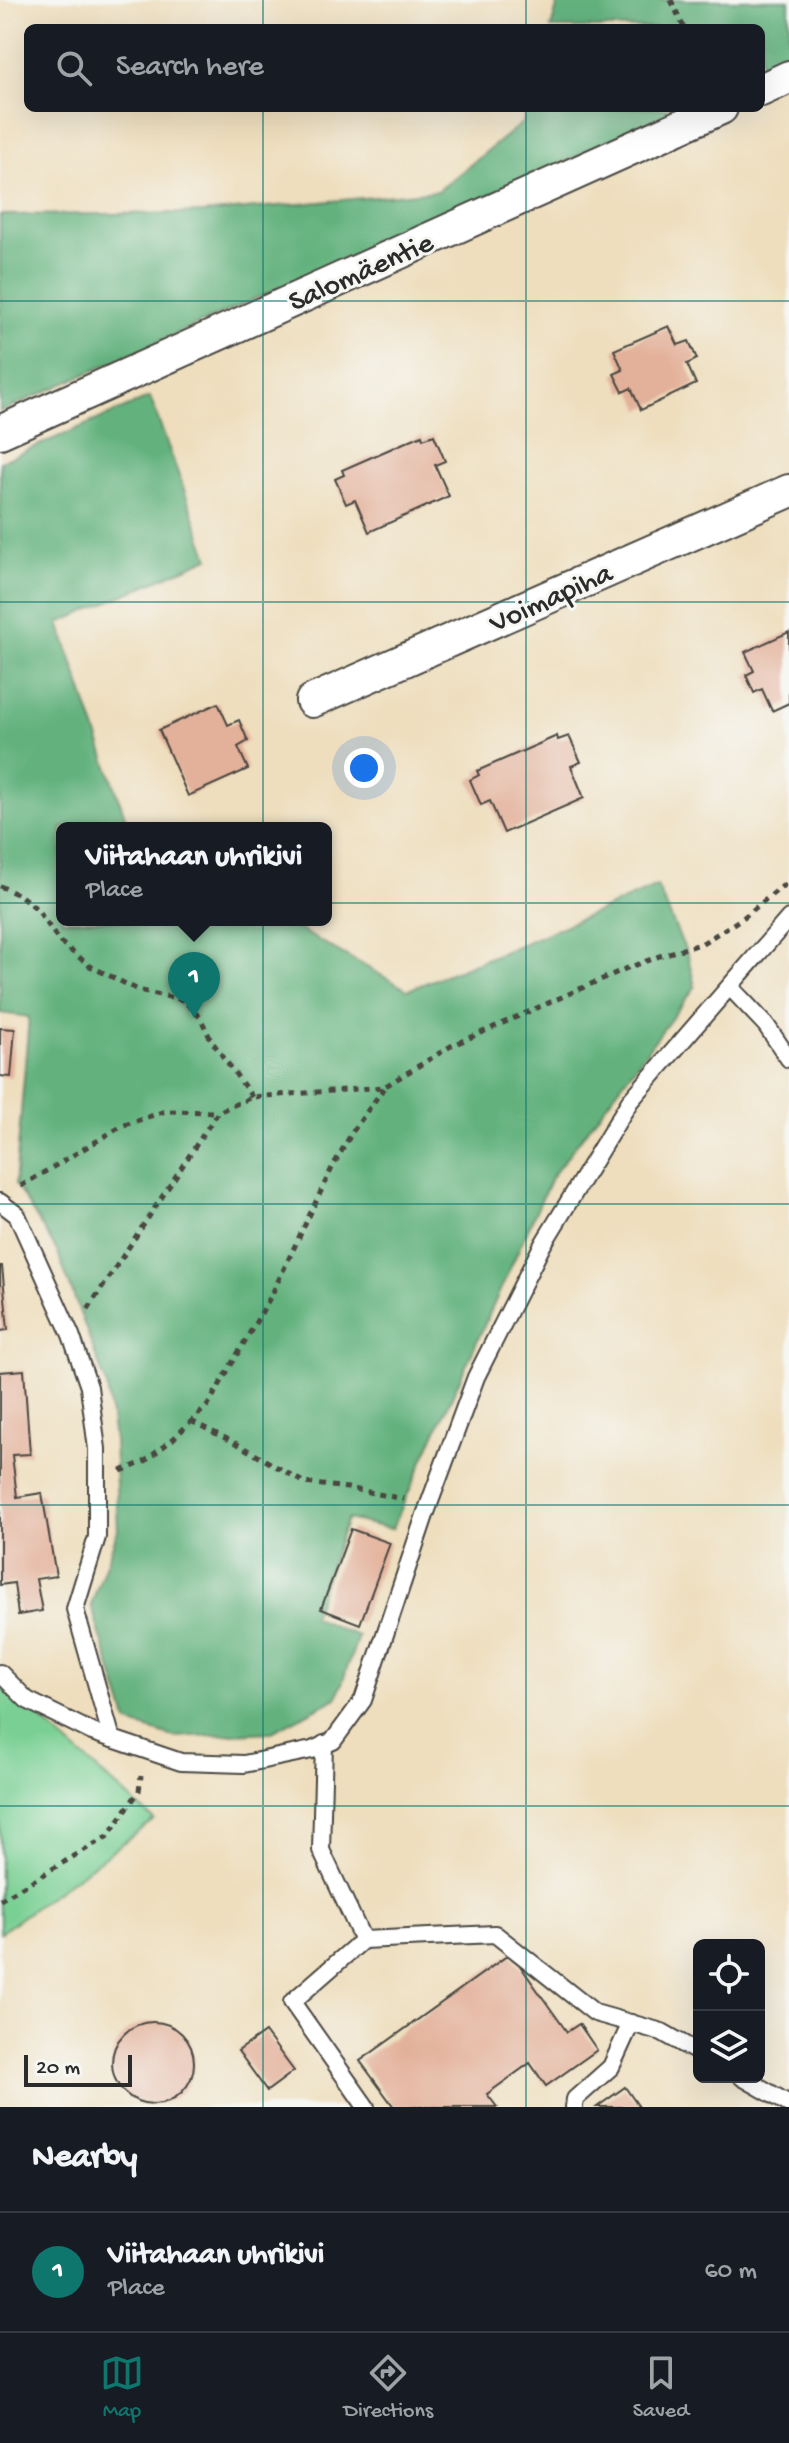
<!DOCTYPE html>
<html lang="en">
<head>
<meta charset="utf-8">
<style>
  :root { --surface:#171b24; --page:#20242c; --text:#f1f3f6; --muted:#9ea1a6; --line:#363941; --accent:#0f766e }
  body { margin:0; font-family:"Gochi Hand",sans-serif; background:var(--page); color:var(--text) }
  .controls { position:absolute; right:24px; bottom:24px; display:grid; overflow:hidden; border-radius:12px; box-shadow:0 8px 32px #0002 }
  .controls button { width:72px; height:72px; display:grid; place-items:center; padding:0; border:0; border-bottom:2px solid var(--line); background:var(--surface); color:var(--text); font:40px sans-serif }
  .scale { position:absolute; left:24px; bottom:20px; width:108px; box-sizing:border-box; padding-left:8px; border:4px solid #2b2b2b; border-top:0; font-size:22px; line-height:28px; white-space:nowrap; color:#2b2b2b; -webkit-text-stroke:6px #f6f6f2; paint-order:stroke }
  .you { position:absolute; left:364px; top:768px; width:28px; height:28px; margin:-20px; border:6px solid #fff; border-radius:50%; background:#1a73e8; box-shadow:0 0 0 12px #1a73e833 }
  .badge { display:grid; place-items:center; width:52px; height:52px; border-radius:50%; background:var(--accent); color:#fff; font-size:26px; font-weight:700 }
  .pin { position:absolute; translate:-50% -66px; filter:drop-shadow(0 2px 4px #0008) }
  .pin::after { content:''; position:absolute; top:42px; width:28px; height:24px; background:inherit; clip-path:polygon(0 0,100% 0,50% 100%) }
  .popup { position:absolute; left:56px; top:822px; width:276px; height:104px; box-sizing:border-box; display:grid; place-content:center; border-radius:12px; background:var(--surface); filter:drop-shadow(0 2px 6px #0005); font-size:26px; white-space:nowrap; color:var(--muted) }
  .popup b { font-size:30px; color:var(--text) }
  .popup::after { content:''; position:absolute; left:50%; top:100%; margin-left:-16px; border:16px solid transparent; border-top-color:var(--surface) }
  .list { margin:0; padding:0; list-style:none }
  h2 { display:flex; justify-content:space-between; align-items:center; height:104px; margin:0; padding:0 32px; font-size:34px }
  h2 small { font-size:26px; font-weight:400; color:var(--muted) }
  .list li { display:grid; grid-template-columns:52px 1fr auto; gap:24px; align-items:center; box-sizing:border-box; height:120px; padding:0 32px; border-top:2px solid var(--line) }
  .list b { display:block; font-size:30px; white-space:nowrap }
  .list p { margin:0; font-size:26px; white-space:nowrap; color:var(--muted) }
  .list em { font-size:26px; font-style:normal; color:var(--muted) }
  .icon { flex:none; width:44px; height:44px; fill:none; stroke:currentColor; stroke-width:2; stroke-linecap:round; stroke-linejoin:round }
  .map { position:relative; flex:none; width:789px; height:2107px; overflow:hidden }
  .search { position:absolute; background:var(--surface); box-shadow:0 8px 32px #0002; left:24px; right:24px; top:24px; height:88px; display:flex; align-items:center; gap:20px; box-sizing:border-box; padding:0 28px; border-radius:12px; color:var(--muted); font-size:30px }
  .sheet { height:224px; background:var(--surface) }
  nav { display:flex; justify-content:space-around; align-items:center; box-sizing:border-box; height:112px; border-top:2px solid var(--line); background:var(--surface); font-size:22px; color:var(--muted) }
  nav a { display:grid; justify-items:center; gap:4px }
  nav .on { color:var(--accent) }
  .map>svg:first-child { display:block }
  .green { fill:#7ad094; stroke:#527e60; stroke-width:2 }
  .forest { fill:#63b27e; stroke:#476e54; stroke-width:2 }
  .building { fill:#e3b099 }
  .lines { fill:none; stroke-linecap:round; stroke-linejoin:round }
  .service-casing { stroke:#484641; stroke-width:20 }
  .minor-casing { stroke:#484641; stroke-width:36 }
  .path { stroke:#484641; stroke-width:5; stroke-dasharray:6 6; stroke-linecap:butt }
  .service { stroke:#fff; stroke-width:16 }
  .minor { stroke:#fff; stroke-width:32 }
  .grid { fill:none; stroke:#0f766e; stroke-width:2; stroke-opacity:0.55 }
  .labels { text-anchor:middle; stroke-width:6; stroke-linejoin:round; paint-order:stroke }
  .street-label { font-size:30px; fill:#2b2b2b; stroke:#f6f6f2 }
</style>
</head>
<body>
<div class="map">
<svg width="789" height="2107" viewBox="0 0 789 2107">
  <rect width="100%" height="100%" fill="#f6f6f2"/>
  <filter id="ink" filterUnits="userSpaceOnUse"><feTurbulence type="fractalNoise" baseFrequency=".0125" numOctaves="2"/><feDisplacementMap in="SourceGraphic" scale="16" xChannelSelector="R" yChannelSelector="G"/><feConvolveMatrix kernelMatrix="1 2 1 2 8 2 1 2 1" color-interpolation-filters="sRGB"/></filter>
  <filter id="wash" filterUnits="userSpaceOnUse"><feTurbulence type="fractalNoise" baseFrequency=".006" numOctaves="4" result="noise"/><feDisplacementMap in="SourceGraphic" scale="32" xChannelSelector="R" yChannelSelector="G"/><feGaussianBlur stdDeviation="1.8" result="paint"/><feColorMatrix in="noise" values="0 0 0 0 0 0 0 0 0 0 0 0 0 0 0 0 0 1.4 0 .05"/><feComposite in="paint" operator="in"/></filter>
  <g filter="url(#wash)">
    <rect width="100%" height="100%" fill="#eedebd"/>
    <polygon class="green" points="0,1683 154,1820 0,1933"/>
    <g class="forest">
      <polygon points="559,0 789,0 789,62 761,75 761,28 551,28"/>
      <polygon points="527,108 686,108 0,412 0,215 202,213 438,191 523,122"/>
      <polygon points="150,397 209,558 59,623 129,828 62,828 62,920 282,920 408,990 508,950 657,886 688,956 695,987 551,1178 392,1529 347,1519 312,1617 358,1636 337,1698 272,1732 174,1737 128,1723 91,1605 118,1530 114,1441 107,1386 57,1251 15,1184 29,1017 0,1013 0,462"/>
    </g>
    <g id="blocks">
      <g class="building">
        <polygon points="669,326 678,345 689,341 697,359 687,364 696,384 641,410 631,388 623,392 614,374 623,370 614,350"/>
        <polygon points="422,435 423,439 434,435 445,461 435,465 449,496 369,532 355,500 346,504 335,479 344,475 342,470"/>
        <polygon points="789,632 789,703 772,711 762,689 754,693 746,675 754,671 745,652"/>
        <polygon points="218,703 228,725 239,720 248,741 238,747 248,769 188,796 159,730"/>
        <polygon points="557,736 558,740 569,736 581,762 571,766 584,798 504,833 490,801 481,805 470,780 479,775 477,771"/>
        <polygon points="0,1028 15,1029 11,1077 0,1076"/>
        <polygon points="0,1266 2,1266 8,1330 0,1331"/>
        <polygon points="24,1370 30,1454 12,1455 17,1497 42,1493 56,1576 36,1579 42,1611 18,1615 14,1583 0,1585 0,1372"/>
        <polygon points="351,1529 390,1543 360,1624 321,1609"/>
        <polygon points="511,1953 567,2032 579,2024 597,2050 546,2086 530,2063 487,2094 497,2107 394,2107 360,2061"/>
        <circle cx="153" cy="2063" r="41"/>
        <polygon points="265,2032 294,2071 267,2091 238,2051"/>
        <polygon points="625,2087 639,2107 597,2107"/>
      </g>
    </g>
  </g>
  <g filter="url(#ink)">
    <use href="#blocks" fill-opacity="0" stroke="#484641" stroke-width="2"/>
    <g class="lines">
      <defs>
        <g id="service">
          <polyline points="731,988 766,1025 789,1059"/>
          <polyline points="0,1202 17,1215 71,1335 89,1387 97,1449 97,1537 75,1609 112,1739"/>
          <polyline points="0,1673 27,1700 92,1732 181,1762 244,1764 312,1750 333,1741 363,1700 425,1515 476,1377 543,1244 630,1101 789,918"/>
          <polyline points="324,1744 321,1850 363,1940 495,1934 595,2013 662,2032 699,2053"/>
          <polyline points="363,1940 292,2002 366,2107"/>
          <polyline points="742,2077 789,2104"/>
          <polyline points="574,2107 575,2099 611,2067 631,2023"/>
        </g>
        <g id="minor">
          <polyline points="761,90 789,77"/>
          <polyline points="0,432 721,108"/>
          <polyline points="312,701 789,491"/>
        </g>
      </defs>
      <use href="#service" class="service-casing"/>
      <use href="#minor" class="minor-casing"/>
      <g class="path">
        <polyline points="671,0 684,28"/>
        <polyline points="0,886 21,896 37,909 60,942 90,966 138,990 183,1000 200,1017 211,1040 252,1097"/>
        <polyline points="21,1186 122,1126 165,1111 218,1112"/>
        <polyline points="88,1309 218,1112 252,1097 384,1087 451,1046 625,969 665,954 701,944 744,917 789,881"/>
        <polyline points="191,1421 237,1444 305,1483 348,1488 404,1499"/>
        <polyline points="121,1471 144,1462 173,1439 208,1405 271,1296 333,1166 353,1131 384,1088"/>
        <polyline points="0,1900 108,1836 139,1791 141,1776"/>
      </g>
      <use href="#service" class="service"/>
      <use href="#minor" class="minor"/>
    </g>
  </g>
  <path class="grid" d="M263 0V28M526 0V28M263 108V2107M526 108V2107M0 301H789M0 602H789M0 903H789M0 1204H789M0 1505H789M0 1806H789"/>
  <g class="labels">
    <g class="street-label">
      <text transform="translate(360 270) rotate(-24)" y="10">Salomäentie</text>
      <text transform="translate(550 596) rotate(-24)" y="10">Voimapiha</text>
    </g>
  </g>
</svg>
<div class="controls">
<button><svg class="icon" aria-label="locate" viewBox="0 0 24 24"><circle cx="12" cy="12" r="6"/><path d="M12 2v4M12 18v4M2 12h4M18 12h4"/></svg></button>
<button><svg class="icon" aria-label="layers" viewBox="0 0 24 24"><path d="M12 4l9 5-9 5-9-5zM3 14l9 5 9-5"/></svg></button>
</div>
<div class="scale">20 m</div>
<div class="you"></div>
<div class="pin badge" style="left:194px;top:1018px">1</div>
<div class="popup"><b>Viitahaan uhrikivi</b>Place</div>
<div class="search"><svg class="icon" aria-label="search" viewBox="0 0 24 24"><circle cx="10" cy="10" r="6"/><path d="M15 15l6 6"/></svg>Search here</div>
</div>
<section class="sheet">
<h2>Nearby<small></small></h2>
<ul class="list">
<li><span class="badge">1</span><div><b>Viitahaan uhrikivi</b><p>Place</p></div><em>60 m</em></li>
</ul>
</section>
<nav>
<a class="on"><svg class="icon" aria-label="map" viewBox="0 0 24 24"><path d="M3 6l6-2 6 2 6-2v14l-6 2-6-2-6 2zM9 4v14M15 6v14"/></svg>Map</a>
<a><svg class="icon" aria-label="directions" viewBox="0 0 24 24"><path d="M12 3l9 9-9 9-9-9zM9 14v-3h6M13 9l2 2-2 2"/></svg>Directions</a>
<a><svg class="icon" aria-label="saved" viewBox="0 0 24 24"><path d="M7 4h10v16l-5-4-5 4z"/></svg>Saved</a>
</nav>
</body>
</html>
